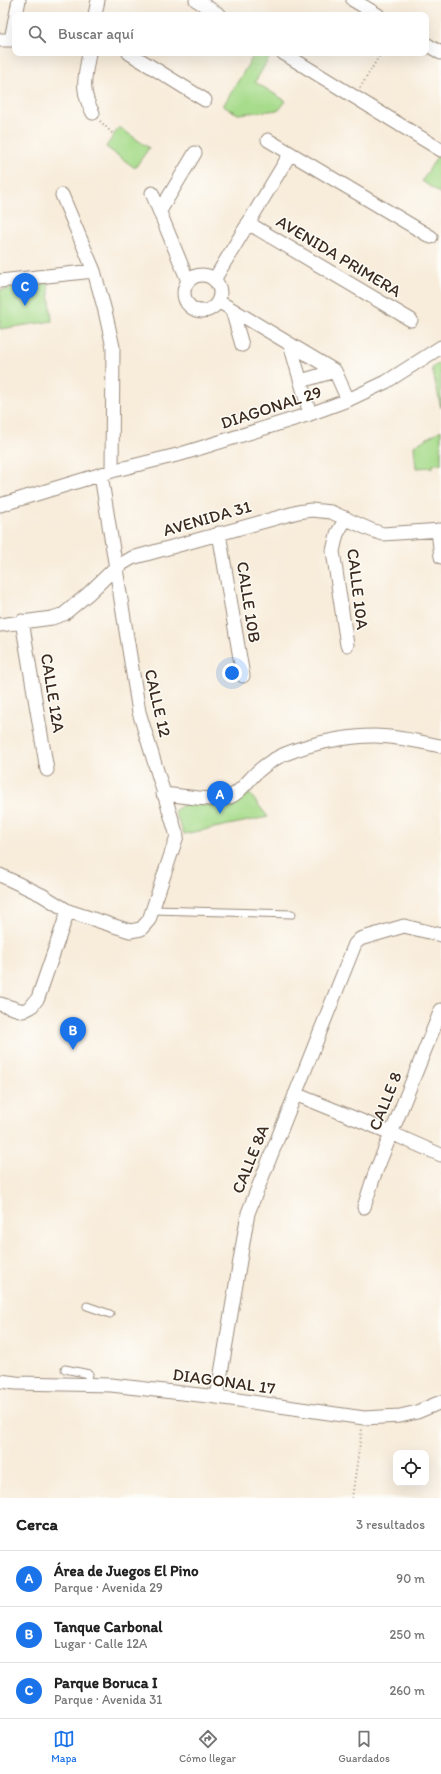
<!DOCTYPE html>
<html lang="es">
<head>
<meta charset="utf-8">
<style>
  :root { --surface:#fff; --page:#f6f6f6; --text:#222; --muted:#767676; --line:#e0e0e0; --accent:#1a73e8 }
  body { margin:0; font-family:Itim,sans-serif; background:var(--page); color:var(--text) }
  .controls { position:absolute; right:12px; bottom:12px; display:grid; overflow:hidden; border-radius:8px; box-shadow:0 4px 16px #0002 }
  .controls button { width:36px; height:36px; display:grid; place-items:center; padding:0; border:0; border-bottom:1px solid var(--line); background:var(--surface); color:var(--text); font:20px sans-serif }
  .you { position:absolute; left:232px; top:673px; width:14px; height:14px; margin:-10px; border:3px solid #fff; border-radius:50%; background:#1a73e8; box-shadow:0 0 0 6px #1a73e833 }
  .badge { display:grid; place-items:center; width:26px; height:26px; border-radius:50%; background:var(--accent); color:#fff; font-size:13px; font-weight:700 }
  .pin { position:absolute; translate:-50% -33px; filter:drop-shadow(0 1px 2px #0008) }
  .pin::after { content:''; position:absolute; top:21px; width:14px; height:12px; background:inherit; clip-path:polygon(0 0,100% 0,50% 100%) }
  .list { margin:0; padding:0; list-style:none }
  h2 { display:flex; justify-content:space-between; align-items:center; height:52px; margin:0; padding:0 16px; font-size:17px }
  h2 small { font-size:13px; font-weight:400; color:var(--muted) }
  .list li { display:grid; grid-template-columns:26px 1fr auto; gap:12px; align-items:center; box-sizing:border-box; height:56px; padding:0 16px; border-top:1px solid var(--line) }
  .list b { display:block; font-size:15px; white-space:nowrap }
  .list p { margin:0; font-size:13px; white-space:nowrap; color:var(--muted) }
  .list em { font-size:13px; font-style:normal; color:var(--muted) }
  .icon { flex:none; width:22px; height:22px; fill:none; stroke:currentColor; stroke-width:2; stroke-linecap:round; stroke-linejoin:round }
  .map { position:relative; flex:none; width:441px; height:1498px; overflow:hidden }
  .search { position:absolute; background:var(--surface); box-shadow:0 4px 16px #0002; left:12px; right:12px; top:12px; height:44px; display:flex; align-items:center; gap:10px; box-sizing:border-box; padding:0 14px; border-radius:8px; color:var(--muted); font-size:15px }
  .sheet { height:220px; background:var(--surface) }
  nav { display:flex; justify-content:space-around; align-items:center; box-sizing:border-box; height:56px; border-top:1px solid var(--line); background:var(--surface); font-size:11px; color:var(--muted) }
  nav a { display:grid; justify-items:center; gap:2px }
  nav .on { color:var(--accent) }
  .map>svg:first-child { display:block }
</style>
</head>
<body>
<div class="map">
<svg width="441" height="1498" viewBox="0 0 441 1498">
  <rect width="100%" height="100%" fill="#fdfcf7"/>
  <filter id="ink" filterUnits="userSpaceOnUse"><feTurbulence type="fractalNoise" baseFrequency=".025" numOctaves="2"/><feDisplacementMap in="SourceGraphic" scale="8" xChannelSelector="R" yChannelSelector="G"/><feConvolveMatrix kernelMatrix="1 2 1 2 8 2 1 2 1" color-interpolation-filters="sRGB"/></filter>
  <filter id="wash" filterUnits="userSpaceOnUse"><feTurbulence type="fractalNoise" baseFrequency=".012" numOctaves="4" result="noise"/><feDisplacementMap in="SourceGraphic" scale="16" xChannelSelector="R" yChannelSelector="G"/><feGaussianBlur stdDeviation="0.9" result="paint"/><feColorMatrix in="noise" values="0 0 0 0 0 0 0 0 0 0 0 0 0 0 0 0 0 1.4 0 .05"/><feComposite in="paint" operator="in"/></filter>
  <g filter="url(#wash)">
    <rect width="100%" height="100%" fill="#f8ecda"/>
    <!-- green -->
    <path fill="#a7dc8c" stroke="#718355" d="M255 53H272L255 82 286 101 279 110 238 114 223 106Z
      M119 127 149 148 135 168 106 147Z
      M438 155H441V194L422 181Z
      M48 283 52 321 0 329V290Z
      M441 362V408L432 368Z
      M441 430V464H433V467L416 468 414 446Z
      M249 793 268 817 184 834 174 811 183 805H226Z"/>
  </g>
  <g filter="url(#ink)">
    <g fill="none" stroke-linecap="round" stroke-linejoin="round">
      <defs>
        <path id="service" d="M153 910 292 914
          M87 1306 110 1314
          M65 1369 89 1374 87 1384"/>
        <path id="minor" d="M196 0 220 15
          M353 0 378 15
          M16 15 19 0
          M95 15 98 0
          M0 40H11L15 19
          M426 44 441 53
          M89 53C85 78 80 90 93 113
          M129 53 205 100
          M283 53 441 150
          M268 140 431 237
          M152 193 188 281
          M62 195 94 271 105 311 113 347 112 471
          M160 211 195 153
          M248 223 411 320
          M184 293a18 18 0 1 1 36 0a18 18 0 1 1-36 0Z
          M214 280 290 154
          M0 281 94 271
          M218 301 335 371 348 400
          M232 310 242 345
          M290 344 310 414
          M301 381 335 371
          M0 505 112 471 181 454 310 414 348 400 386 382 441 347
          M346 518 337 534 333 551 347 645
          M438 530 441 557
          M219 533 243 676
          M22 621 47 770
          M0 625 52 618 64 614 88 594 115 568 132 558 298 512 311 510 331 512 371 530 383 534 441 530
          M163 794C178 795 215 802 227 798 240 794 248 780 257 772 265 765 275 758 285 754 312 743 346 736 375 736 397 736 419 742 441 746
          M0 875 42 895 68 911 130 931 141 929 149 920 177 836 139 712 101 475
          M0 1004 23 1011 31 1007 38 998 68 911
          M295 1094 391 1133 441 1155
          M364 1207 374 1176 441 1010
          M0 1381 16 1383 111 1385 217 1397 364 1418 400 1416 417 1412 441 1402
          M217 1397 248 1213 355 944 360 939 404 926 441 935"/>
      </defs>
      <!-- service casing -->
      <use href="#service" stroke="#9a8b7c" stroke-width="9"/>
      <!-- minor casing -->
      <use href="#minor" stroke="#9a8b7c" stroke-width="15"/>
      <!-- path -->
      <path stroke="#9a8b7c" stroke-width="2" stroke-dasharray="1 3" stroke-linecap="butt" d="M360 88 381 53
        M100 121 114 135
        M352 1498 362 1429"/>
      <!-- service -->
      <use href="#service" stroke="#fff" stroke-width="7"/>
      <!-- minor -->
      <use href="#minor" stroke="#fff" stroke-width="13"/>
    </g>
  </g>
  <g text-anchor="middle" stroke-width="3" stroke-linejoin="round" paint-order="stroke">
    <!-- street labels -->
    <g font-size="17" fill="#3b2a1e" stroke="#fdfcf7">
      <text transform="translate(339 256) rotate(31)" y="6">AVENIDA PRIMERA</text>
      <text transform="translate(271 407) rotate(-18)" y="6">DIAGONAL 29</text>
      <text transform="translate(207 518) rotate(-16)" y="6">AVENIDA 31</text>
      <text transform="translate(358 589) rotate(83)" y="6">CALLE 10A</text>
      <text transform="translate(249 602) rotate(81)" y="6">CALLE 10B</text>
      <text transform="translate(53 693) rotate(81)" y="6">CALLE 12A</text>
      <text transform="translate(158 703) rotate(77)" y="6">CALLE 12</text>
      <text transform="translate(385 1101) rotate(-68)" y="6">CALLE 8</text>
      <text transform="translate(250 1159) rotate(-68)" y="6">CALLE 8A</text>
      <text transform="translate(224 1381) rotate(8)" y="6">DIAGONAL 17</text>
    </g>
  </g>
</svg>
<div class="controls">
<button><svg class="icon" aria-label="locate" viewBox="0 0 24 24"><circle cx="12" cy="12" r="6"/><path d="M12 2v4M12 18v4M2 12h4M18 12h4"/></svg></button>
</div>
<div class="you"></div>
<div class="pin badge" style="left:220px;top:814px">A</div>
<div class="pin badge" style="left:73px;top:1050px">B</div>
<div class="pin badge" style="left:25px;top:306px">C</div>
<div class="search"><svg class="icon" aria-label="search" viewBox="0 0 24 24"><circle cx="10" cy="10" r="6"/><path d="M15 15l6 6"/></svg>Buscar aquí</div>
</div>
<section class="sheet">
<h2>Cerca<small>3 resultados</small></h2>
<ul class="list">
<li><span class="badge">A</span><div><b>Área de Juegos El Pino</b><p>Parque · Avenida 29</p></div><em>90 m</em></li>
<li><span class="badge">B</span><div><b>Tanque Carbonal</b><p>Lugar · Calle 12A</p></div><em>250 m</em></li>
<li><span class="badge">C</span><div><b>Parque Boruca I</b><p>Parque · Avenida 31</p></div><em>260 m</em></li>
</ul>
</section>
<nav>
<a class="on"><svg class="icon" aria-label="map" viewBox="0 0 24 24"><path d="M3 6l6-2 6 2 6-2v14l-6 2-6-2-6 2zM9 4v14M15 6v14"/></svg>Mapa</a>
<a><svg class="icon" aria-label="directions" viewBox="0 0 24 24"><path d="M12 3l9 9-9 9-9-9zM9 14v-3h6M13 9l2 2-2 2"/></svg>Cómo llegar</a>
<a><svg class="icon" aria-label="saved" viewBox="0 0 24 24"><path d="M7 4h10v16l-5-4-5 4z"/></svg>Guardados</a>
</nav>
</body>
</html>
